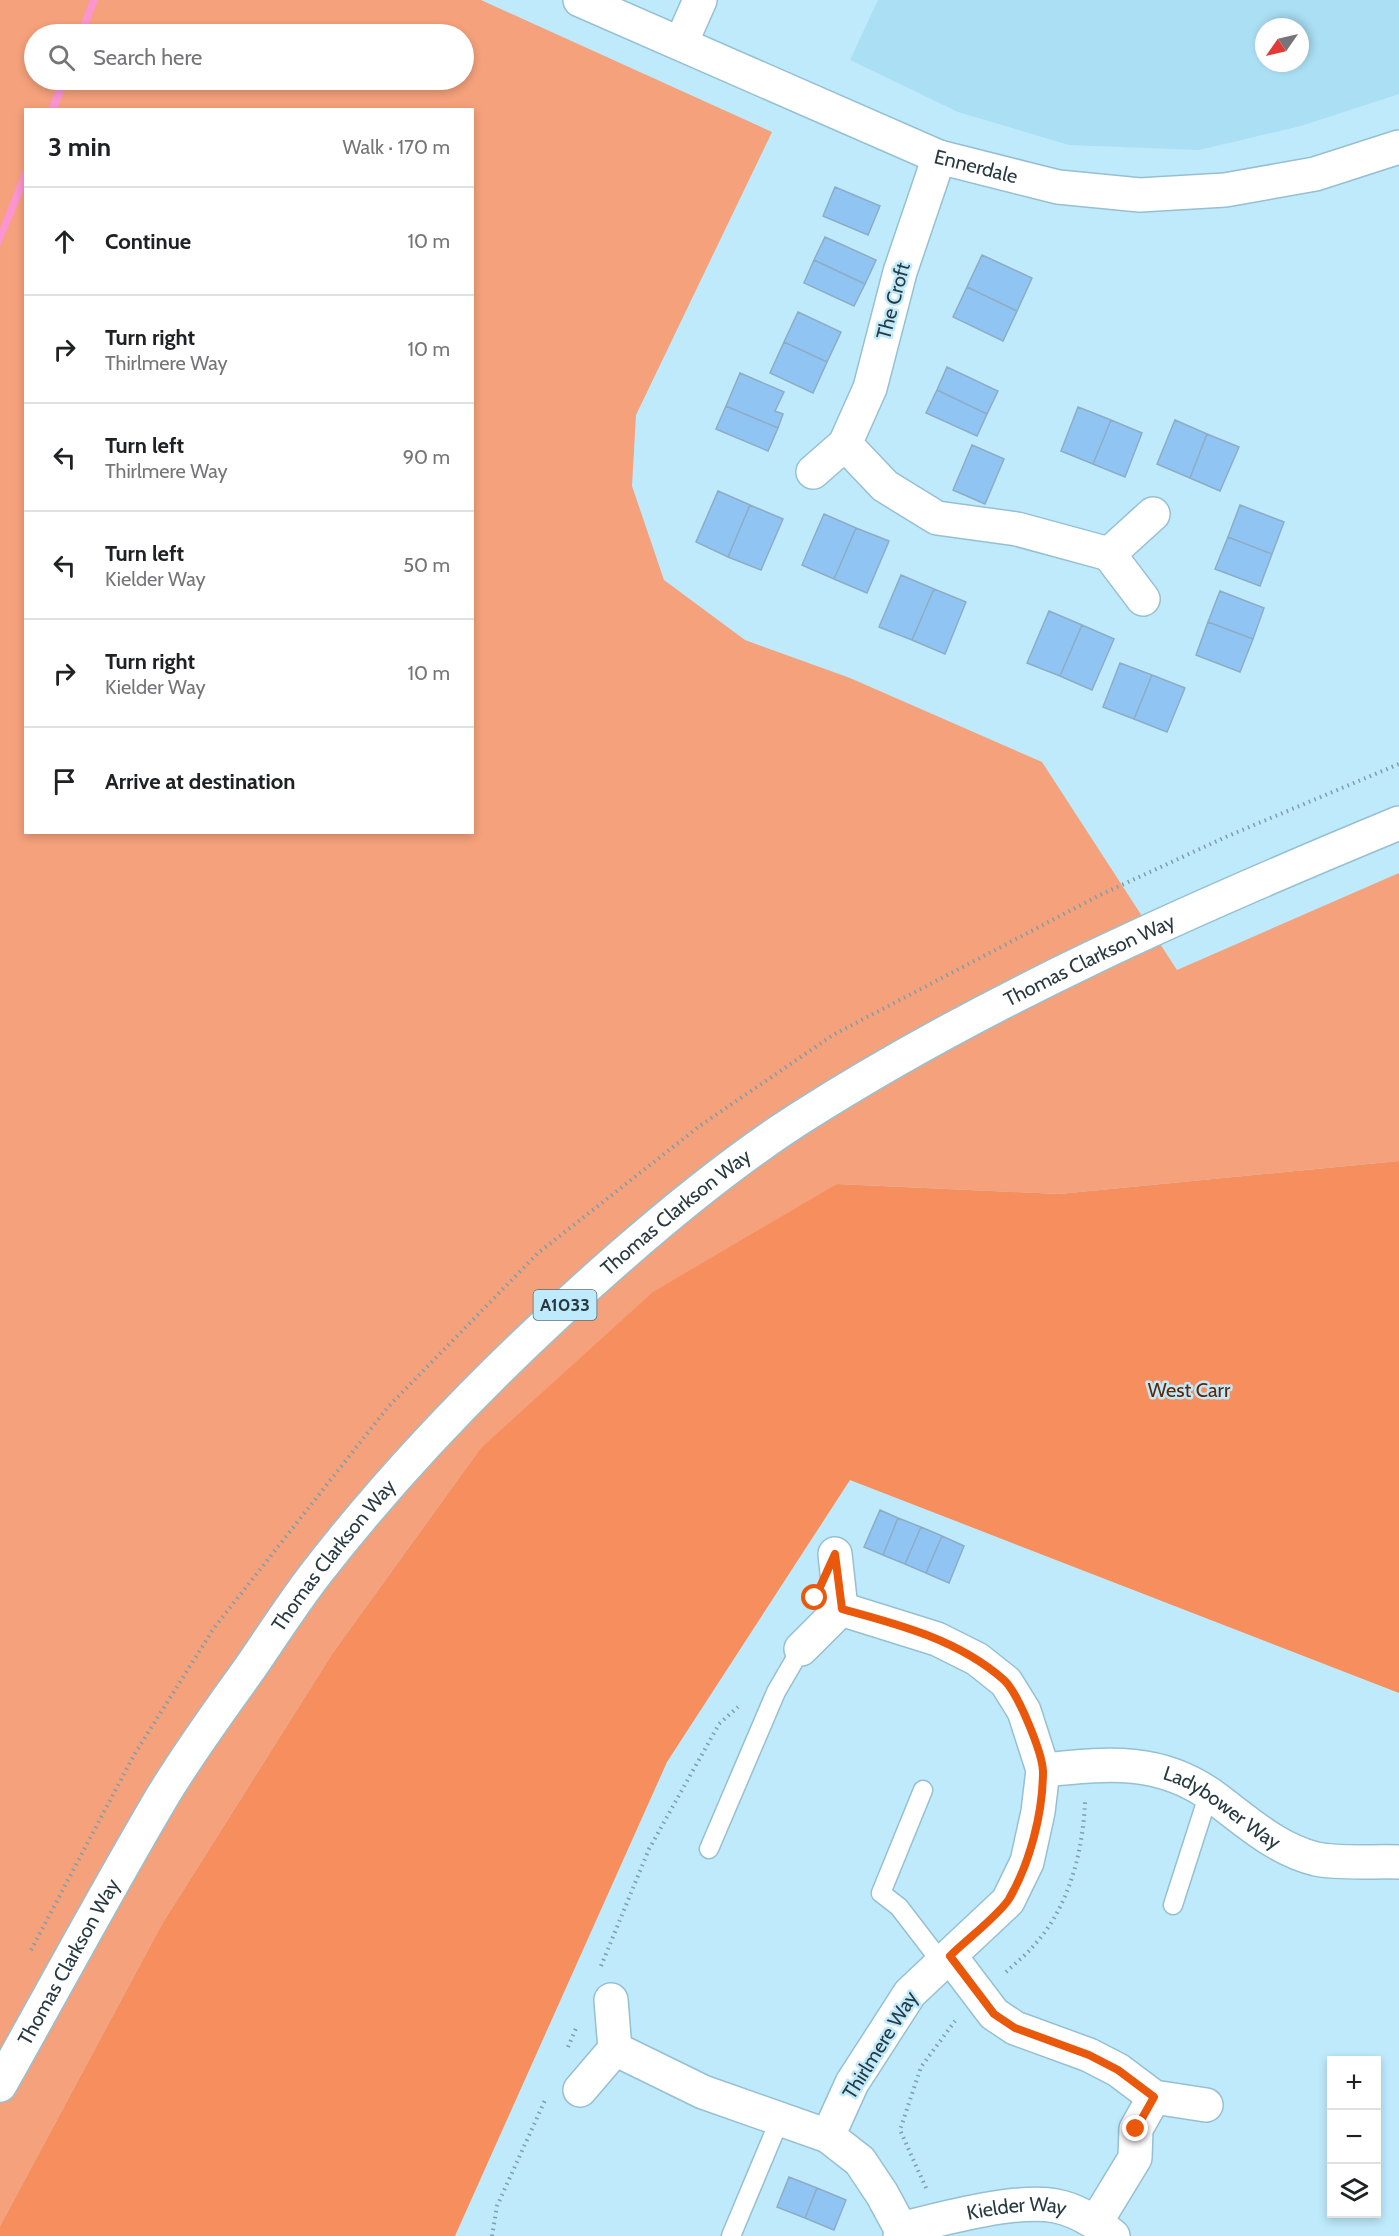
<!DOCTYPE html>
<html lang="en">
<head>
<meta charset="utf-8">
<style>
  :root { --surface:#fff; --page:#f2f2f2; --text:#202124; --muted:#757577; --line:#e0e0e0 }
  body { margin:0; font-family:Cabin,sans-serif; background:var(--page); color:var(--text) }
  .controls { position:absolute; right:18px; bottom:18px; display:grid; overflow:hidden; border-radius:0px; box-shadow:0 3px 9px #0003 }
  .controls button { width:54px; height:54px; display:grid; place-items:center; padding:0; border:0; border-bottom:2px solid var(--line); background:var(--surface); color:var(--text); font:30px sans-serif }
  .compass { position:absolute; left:1255px; top:18px; width:54px; height:54px; border-radius:50%; background:var(--surface); box-shadow:0 3px 9px #0003; rotate:236deg }
  .stop { position:absolute; width:18px; height:18px; margin:-14px; border:4px solid #ea580c; border-radius:50%; background:#fff }
  .stop.end { background:#ea580c; border-color:#fff; box-shadow:0 2px 6px #0008 }
  .list { margin:0; padding:0; list-style:none }
  h2 { display:flex; justify-content:space-between; align-items:center; height:78px; margin:0; padding:0 24px; font-size:26px }
  h2 small { font-size:20px; font-weight:400; color:var(--muted) }
  .list li { display:grid; grid-template-columns:39px 1fr auto; gap:18px; align-items:center; box-sizing:border-box; height:108px; padding:0 24px; border-top:2px solid var(--line) }
  .list b { display:block; font-size:22px; white-space:nowrap }
  .list p { margin:0; font-size:20px; white-space:nowrap; color:var(--muted) }
  .list em { font-size:20px; font-style:normal; color:var(--muted) }
  .icon { flex:none; width:33px; height:33px; fill:none; stroke:currentColor; stroke-width:2; stroke-linecap:round; stroke-linejoin:round }
  .map { position:relative; flex:none; width:1399px; height:2236px; overflow:hidden }
  .search { position:absolute; background:var(--surface); box-shadow:0 3px 9px #0003; left:24px; top:24px; width:450px; height:66px; display:flex; align-items:center; gap:15px; box-sizing:border-box; padding:0 21px; border-radius:33px; color:var(--muted); font-size:22px }
  .panel { position:absolute; background:var(--surface); box-shadow:0 3px 9px #0003; left:24px; top:108px; width:450px; height:726px; border-radius:0px }
  .map>svg:first-child { display:block }
</style>
</head>
<body>
<div class="map">
<svg width="1399" height="2236" viewBox="0 0 1399 2236">
  <rect width="100%" height="100%" fill="#beeafc"/>
  <!-- built -->
  <path fill="#abdff4" fill-rule="evenodd" d="M878 0H1399V94L1301 126 1199 150 1069 145 958 112 850 60ZM1264 27H1300V63H1264Z"/>
  <!-- green -->
  <path fill="#f5a17b" fill-rule="evenodd" d="M0 0H481L772 132 636 415 632 486 664 580 745 640 850 678 1042 762 1177 970 1399 873V1161L1059 1194 837 1184 480 1449 332 1654 162 1924 0 2226ZM34 34H464V80H34ZM26 110H472V832H26Z"/>
  <!-- forest -->
  <path fill="#f78e5d" d="M1399 1161V1693L850 1480 667 1762 455 2236H0V2226L162 1924 332 1654 480 1449 653 1292 837 1184 1059 1194Z"/>
  <!-- water -->
  <path fill="#fb94cf" d="M90 0H98L85 34H77Z
    M59 80H69L57 109H48Z
    M25 165V187L0 247V228Z"/>
  <!-- building -->
  <path fill="#90c5f3" stroke="#8dacc6" stroke-width="1.5" d="M835 187 880 206 868 235 823 216Z
    M825 237 876 260 865 284 814 260Z
    M982 255 1032 278 1017 311 967 287Z
    M814 260 865 284 854 306 804 283Z
    M967 287 1017 311 1003 341 953 317Z
    M798 312 841 332 827 362 784 342Z
    M784 342 827 362 813 393 770 373Z
    M947 367 998 391 987 414 937 390Z
    M740 373 784 392 775 411 783 414 778 428 726 406Z
    M937 390 987 414 977 436 926 413Z
    M726 406 778 428 768 451 716 429Z
    M1078 407 1111 420 1093 464 1061 451Z
    M1111 420 1142 433 1125 477 1093 464Z
    M1175 420 1207 434 1190 478 1157 464Z
    M1207 434 1239 447 1220 491 1190 478Z
    M972 445 1004 459 985 504 953 490Z
    M718 491 750 505 728 557 696 542Z
    M750 505 783 519 761 570 728 557Z
    M1240 505 1284 522 1272 554 1228 537Z
    M824 514 856 528 834 579 802 565Z
    M856 528 889 541 867 593 834 579Z
    M1228 537 1272 554 1260 586 1215 569Z
    M901 575 934 589 912 640 879 627Z
    M934 589 966 602 945 654 912 640Z
    M1220 591 1264 608 1253 639 1208 622Z
    M1049 611 1082 625 1060 676 1027 663Z
    M1208 622 1253 639 1240 672 1196 655Z
    M1082 625 1114 639 1092 690 1060 676Z
    M1120 663 1152 675 1134 719 1103 707Z
    M1152 675 1185 688 1167 732 1134 719Z
    M880 1510 898 1518 883 1555 864 1547Z
    M898 1518 921 1527 905 1564 883 1555Z
    M921 1527 942 1536 926 1573 905 1564Z
    M942 1536 964 1546 949 1583 926 1573Z
    M789 2177 817 2188 805 2218 777 2207Z
    M817 2188 846 2200 834 2230 805 2218Z"/>
  <g fill="none" stroke-linecap="round" stroke-linejoin="round">
    <defs>
      <path id="service" d="M923 1790 881 1893 899 1907 942 1963
        M709 1849 776 1692 801 1649
        M1173 1905 1209 1793
        M731 2236 780 2119"/>
      <g id="minor">
        <path id="s1" d="M580 0 939 157 1058 187 1140 195 1225 190 1315 174 1399 147"/>
        <path d="M681 43 700 0"/>
        <path d="M939 157 900 272 870 388 845 444 885 486 937 518 1017 529 1109 554"/>
        <path d="M813 472 845 444"/>
        <path d="M1143 599 1109 554 1153 514"/>
        <path d="M841 1609 937 1639 977 1659 1006 1682 1024 1711 1043 1770 1038 1812 1027 1862 1008 1901 910 1993 852 2083 828 2136 860 2161 882 2194 901 2229 900 2236"/>
        <path d="M801 1649 841 1609 835 1554"/>
        <path id="s2" d="M1043 1770C1105 1764 1157 1757 1211 1795 1244 1819 1275 1849 1316 1859 1340 1864 1374 1861 1399 1862"/>
        <path d="M950 1956 994 2014 1015 2028 1089 2055 1118 2070 1154 2097 1206 2105"/>
        <path d="M615 2049 703 2092 828 2136"/>
        <path d="M580 2090 615 2049 611 2000"/>
        <path d="M1096 2222 1135 2158 1136 2129 1154 2097"/>
        <path id="s3" d="M901 2229C940 2219 1018 2198 1056 2206 1077 2210 1097 2223 1113 2236"/>
      </g>
      <g id="trunk">
        <path id="s4" d="M0 2085C54 1989 106 1892 162 1797 189 1752 220 1710 250 1668 272 1636 293 1603 317 1572 407 1456 510 1353 620 1257 676 1208 735 1160 797 1120 986 999 1193 908 1399 823"/>
      </g>
    </defs>
    <!-- service casing -->
    <use href="#service" stroke="#96c0d1" stroke-width="21"/>
    <!-- minor casing -->
    <use href="#minor" stroke="#96c0d1" stroke-width="36"/>
    <!-- trunk casing -->
    <use href="#trunk" stroke="#96c0d1" stroke-width="36"/>
    <!-- path -->
    <path stroke="#7d9eab" stroke-width="4" stroke-dasharray="1.5 4.5" stroke-linecap="butt" d="M31 1950 134 1755 214 1628 388 1407 538 1253 701 1125 833 1035 1100 895 1228 836 1399 764
      M601 1966 649 1849 719 1724 738 1707
      M1006 1972C1016 1963 1027 1954 1036 1943 1069 1906 1083 1851 1085 1802
      M568 2047 577 2026
      M926 2188 900 2130 921 2067 955 2021
      M492 2236 497 2206 546 2098"/>
    <!-- service -->
    <use href="#service" stroke="#fff" stroke-width="18"/>
    <!-- minor -->
    <use href="#minor" stroke="#fff" stroke-width="33"/>
    <!-- trunk -->
    <use href="#trunk" stroke="#fff" stroke-width="33"/>
  </g>
  <g fill="none" stroke-linecap="round" stroke-linejoin="round">
    <!-- route -->
    <path stroke="#ea580c" stroke-width="8" d="M815 1598 835 1554 842 1609C898 1624 959 1640 1004 1680 1018 1693 1042 1752 1043 1771 1043 1813 1030 1863 1009 1899 999 1915 965 1941 950 1956L994 2014 1015 2028 1089 2055 1118 2070 1154 2097 1136 2129"/>
  </g>
  <g text-anchor="middle" stroke-width="5" stroke-linejoin="round" paint-order="stroke">
    <!-- shield labels -->
    <rect fill="#beeafc" stroke="#556f79" stroke-width="1.5" x="533.5" y="1290" width="63" height="30" rx="4.5"/>
    <g font-size="18" font-weight="bold" fill="#283a41">
      <text x="565" y="1311">A1033</text>
    </g>
    <!-- street labels -->
    <g font-size="20" fill="#283a41" stroke="#beeafc">
      <text dy="7" stroke="none"><textPath href="#s1" startOffset="430">Ennerdale</textPath></text>
      <text transform="translate(893 301) rotate(-75)" y="7">The Croft</text>
      <text dy="7" stroke="none"><textPath href="#s4" startOffset="1599">Thomas Clarkson Way</textPath></text>
      <text dy="7" stroke="none"><textPath href="#s4" startOffset="1113">Thomas Clarkson Way</textPath></text>
      <text dy="7" stroke="none"><textPath href="#s4" startOffset="627">Thomas Clarkson Way</textPath></text>
      <text dy="7" stroke="none"><textPath href="#s2" startOffset="190">Ladybower Way</textPath></text>
      <text dy="7" stroke="none"><textPath href="#s4" startOffset="141">Thomas Clarkson Way</textPath></text>
      <text transform="translate(880 2045) rotate(-58)" y="7">Thirlmere Way</text>
      <text dy="7" stroke="none"><textPath href="#s3" startOffset="118">Kielder Way</textPath></text>
    </g>
    <!-- park labels -->
    <g font-size="20" fill="#662500" stroke="#beeafc">
      <text x="1189" y="1397">West Carr</text>
    </g>
  </g>
</svg>
<div class="controls">
<button>+</button>
<button>−</button>
<button><svg class="icon" aria-label="layers" viewBox="0 0 24 24"><path d="M12 4l9 5-9 5-9-5zM3 14l9 5 9-5"/></svg></button>
</div>
<svg class="compass" viewBox="-18 -18 36 36"><path d="M0-13l5 13h-10z" fill="#e53935"/><path d="M0 13l5-13h-10z" fill="#757577"/></svg>
<div class="stop" style="left:815px;top:1598px"></div>
<div class="stop end" style="left:1136px;top:2129px"></div>
<div class="search"><svg class="icon" aria-label="search" viewBox="0 0 24 24"><circle cx="10" cy="10" r="6"/><path d="M15 15l6 6"/></svg>Search here</div>
<section class="panel">
<h2>3 min<small>Walk · 170 m</small></h2>
<ul class="list">
<li><svg class="icon" aria-label="ahead" viewBox="0 0 24 24"><path d="M12 20V5M6 11l6-6 6 6"/></svg><div><b>Continue</b></div><em>10 m</em></li>
<li><svg class="icon" aria-label="right" viewBox="0 0 24 24"><path d="M7 20v-9h11M14 6l5 5-5 5"/></svg><div><b>Turn right</b><p>Thirlmere Way</p></div><em>10 m</em></li>
<li><svg class="icon" aria-label="left" viewBox="0 0 24 24"><path d="M17 20v-9H6M10 6l-5 5 5 5"/></svg><div><b>Turn left</b><p>Thirlmere Way</p></div><em>90 m</em></li>
<li><svg class="icon" aria-label="left" viewBox="0 0 24 24"><path d="M17 20v-9H6M10 6l-5 5 5 5"/></svg><div><b>Turn left</b><p>Kielder Way</p></div><em>50 m</em></li>
<li><svg class="icon" aria-label="right" viewBox="0 0 24 24"><path d="M7 20v-9h11M14 6l5 5-5 5"/></svg><div><b>Turn right</b><p>Kielder Way</p></div><em>10 m</em></li>
<li><svg class="icon" aria-label="arrive" viewBox="0 0 24 24"><path d="M6 21V4h12l-3 4 3 4H6"/></svg><div><b>Arrive at destination</b></div></li>
</ul>
</section>
</div>
</body>
</html>
